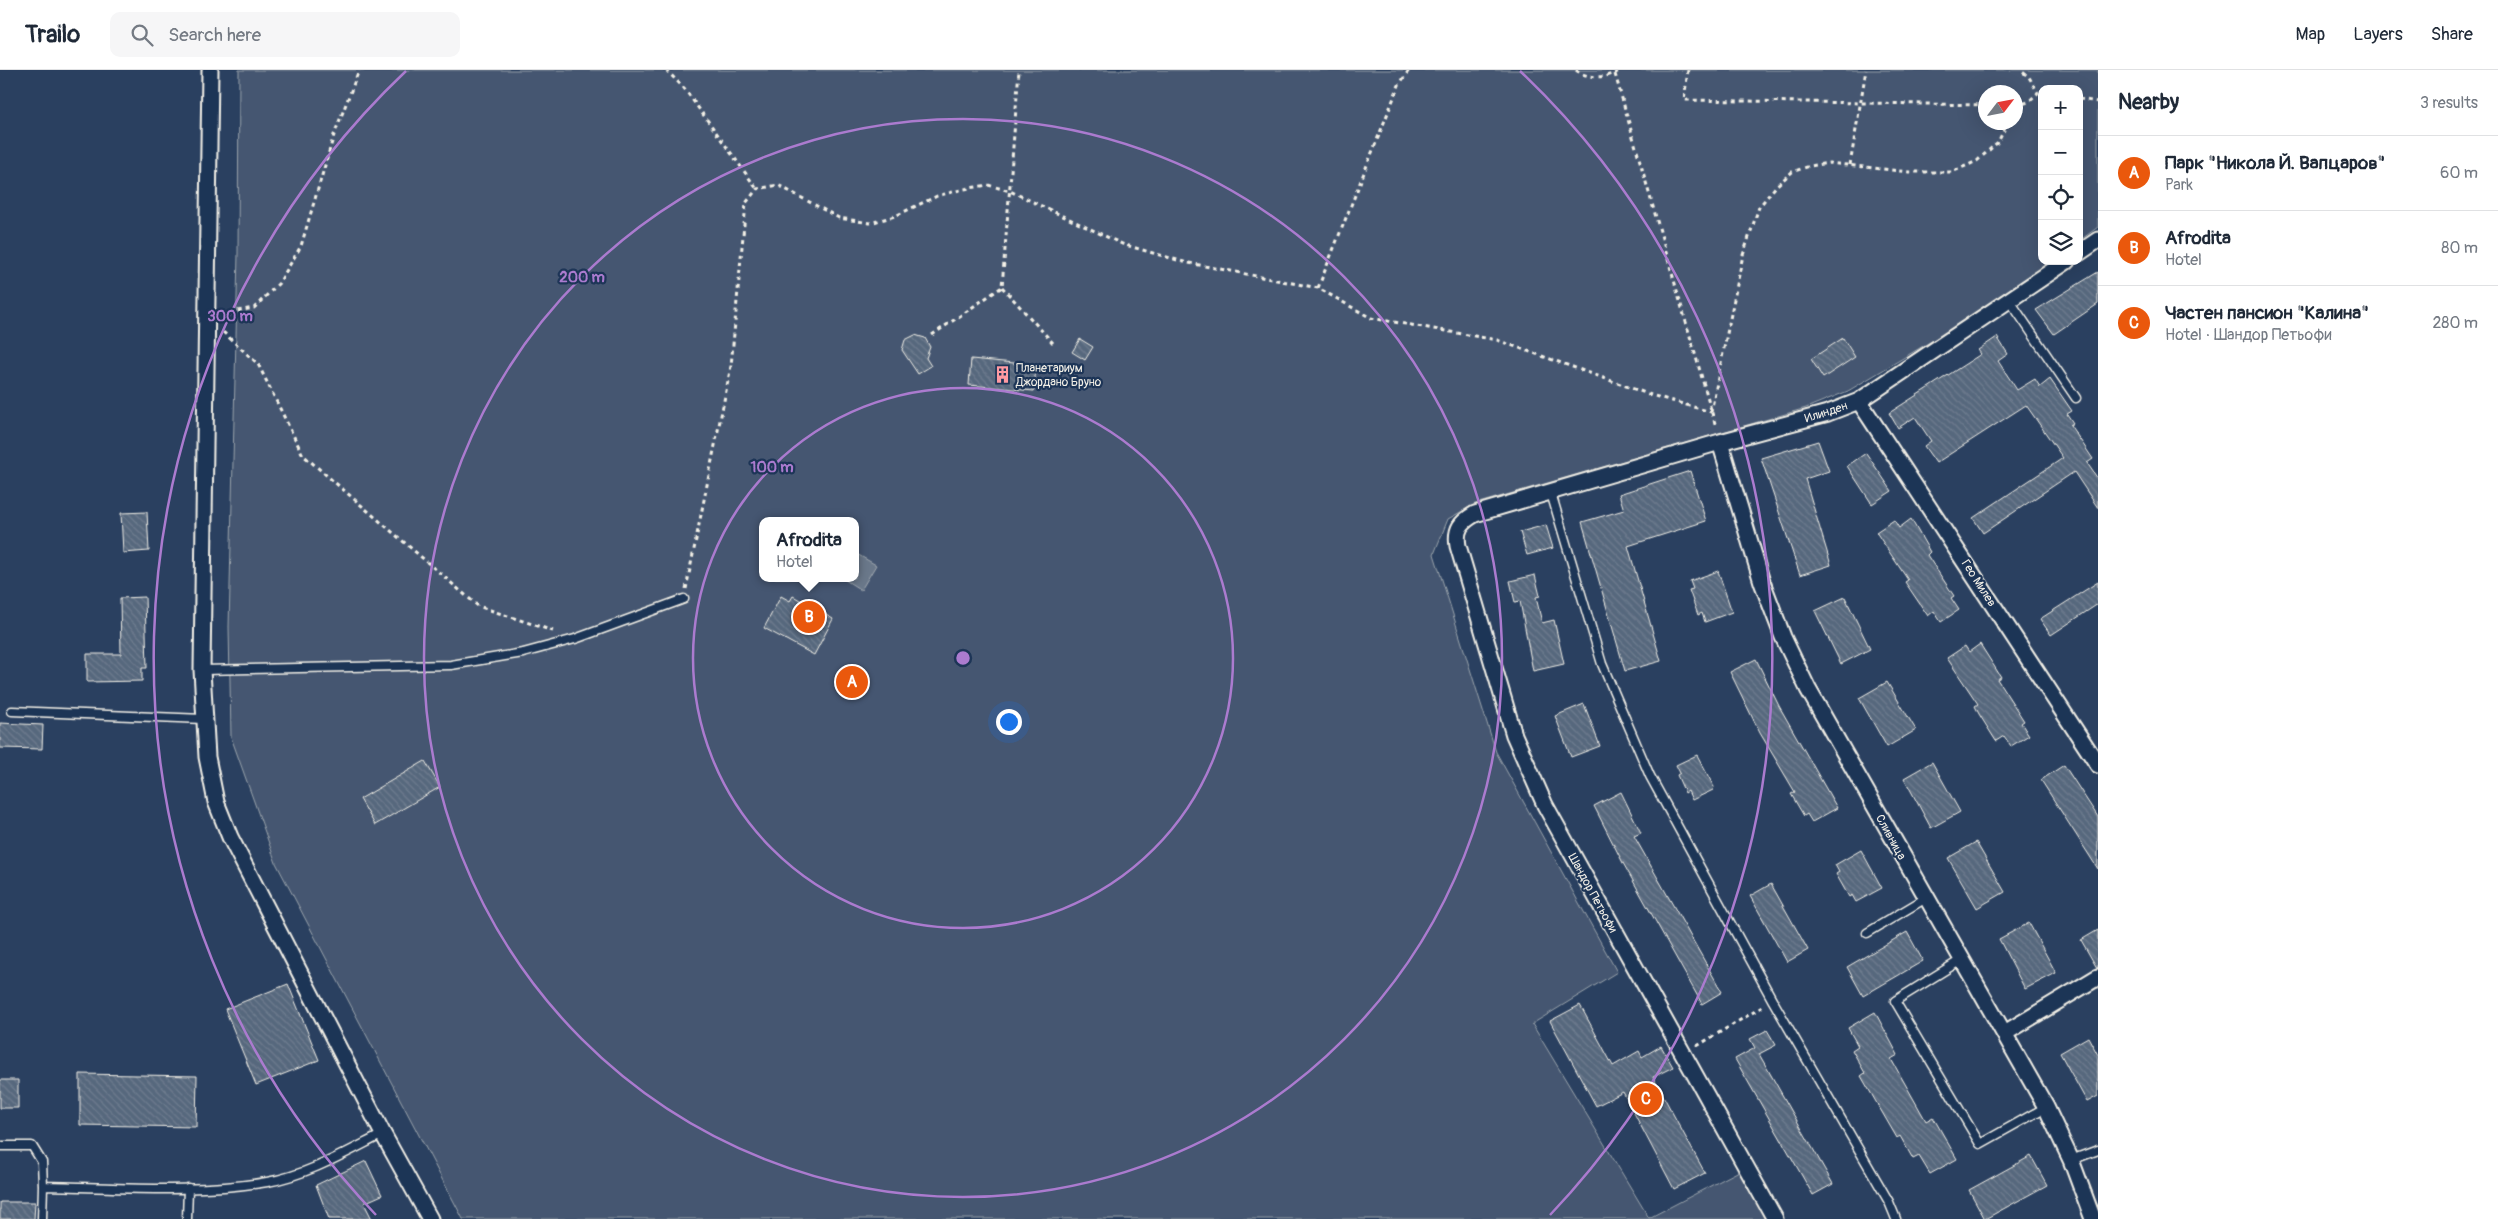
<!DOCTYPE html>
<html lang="en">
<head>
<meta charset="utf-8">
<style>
  :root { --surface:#fff; --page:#f6f6f7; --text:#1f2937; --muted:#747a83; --line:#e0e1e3; --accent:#ea580c }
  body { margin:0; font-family:Pangolin,sans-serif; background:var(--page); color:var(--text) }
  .controls { position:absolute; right:15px; top:15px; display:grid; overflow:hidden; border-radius:10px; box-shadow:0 5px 20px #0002 }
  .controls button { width:45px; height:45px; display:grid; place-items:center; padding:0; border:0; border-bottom:1px solid var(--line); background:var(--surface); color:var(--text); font:25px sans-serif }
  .compass { position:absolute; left:1978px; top:15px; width:45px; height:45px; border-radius:50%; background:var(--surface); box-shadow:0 5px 20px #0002; rotate:58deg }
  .you { position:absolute; left:1008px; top:651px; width:18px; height:18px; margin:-12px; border:4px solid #fff; border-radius:50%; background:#1a73e8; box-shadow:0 0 0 8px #1a73e833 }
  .badge { display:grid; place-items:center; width:32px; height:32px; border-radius:50%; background:var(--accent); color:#fff; font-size:16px; font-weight:700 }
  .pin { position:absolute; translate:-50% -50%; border:2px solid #fff; box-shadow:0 1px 5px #0006 }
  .popup { position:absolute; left:759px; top:447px; width:100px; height:65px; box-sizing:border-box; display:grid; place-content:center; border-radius:10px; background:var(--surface); filter:drop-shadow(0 1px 4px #0005); font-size:16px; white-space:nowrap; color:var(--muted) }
  .popup b { font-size:19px; color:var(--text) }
  .popup::after { content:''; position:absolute; left:50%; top:100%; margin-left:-10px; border:10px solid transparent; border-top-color:var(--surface) }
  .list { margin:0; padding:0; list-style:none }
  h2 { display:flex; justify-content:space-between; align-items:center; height:65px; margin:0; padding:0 20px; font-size:21px }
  h2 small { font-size:16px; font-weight:400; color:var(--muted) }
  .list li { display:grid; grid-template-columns:32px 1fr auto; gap:15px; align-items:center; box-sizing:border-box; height:75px; padding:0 20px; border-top:1px solid var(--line) }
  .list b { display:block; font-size:19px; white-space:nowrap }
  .list p { margin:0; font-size:16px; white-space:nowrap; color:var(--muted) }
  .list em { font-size:16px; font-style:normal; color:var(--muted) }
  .icon { flex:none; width:28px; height:28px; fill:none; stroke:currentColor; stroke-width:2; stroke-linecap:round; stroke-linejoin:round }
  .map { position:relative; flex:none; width:2098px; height:1149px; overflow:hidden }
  header { display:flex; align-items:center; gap:30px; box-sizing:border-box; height:70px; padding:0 25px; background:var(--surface); border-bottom:1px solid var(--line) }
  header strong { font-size:24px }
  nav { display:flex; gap:28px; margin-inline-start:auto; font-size:18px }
  .search { width:350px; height:45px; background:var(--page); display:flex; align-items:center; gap:12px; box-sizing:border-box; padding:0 18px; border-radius:10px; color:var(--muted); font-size:19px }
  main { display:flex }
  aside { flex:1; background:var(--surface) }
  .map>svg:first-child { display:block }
</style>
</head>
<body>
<header>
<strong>Trailo</strong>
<div class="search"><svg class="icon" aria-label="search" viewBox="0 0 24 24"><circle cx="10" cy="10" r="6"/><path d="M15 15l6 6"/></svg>Search here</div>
<nav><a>Map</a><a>Layers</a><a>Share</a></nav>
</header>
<main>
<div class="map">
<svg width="2098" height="1149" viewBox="0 0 2098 1149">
  <defs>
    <pattern id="building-back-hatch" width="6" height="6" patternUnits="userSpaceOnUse" patternTransform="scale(1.25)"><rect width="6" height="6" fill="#56677d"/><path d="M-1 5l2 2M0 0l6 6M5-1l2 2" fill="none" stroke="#6f7d8f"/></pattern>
  </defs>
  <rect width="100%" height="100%" fill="#2a4060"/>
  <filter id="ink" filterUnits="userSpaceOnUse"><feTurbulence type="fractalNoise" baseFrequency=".02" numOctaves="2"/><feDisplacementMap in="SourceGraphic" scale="10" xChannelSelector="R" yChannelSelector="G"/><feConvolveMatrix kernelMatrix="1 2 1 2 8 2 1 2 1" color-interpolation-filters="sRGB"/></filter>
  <g filter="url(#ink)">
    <!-- park -->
    <path fill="#445771" stroke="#9ca4ac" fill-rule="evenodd" d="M239 0H2098V157L2079 171V19H2042V191H2052L2005 227 1848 321 1806 338 1475 434 1448 449 1434 484 1496 682 1617 902 1532 954 1649 1148 1743 1099 1769 1149H463L276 793 231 667 229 557 238 184ZM1986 22H2016V52H1986ZM763 451H855V508H763Z"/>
    <!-- water -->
    <path fill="#6a788a" stroke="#a1a8b0" d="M855 483 876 495 861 520 842 508H855Z"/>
    <!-- building -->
    <path fill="url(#building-back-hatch)" stroke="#f4f1e8" d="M2098 202V234L2054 264 2036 240Z
      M915 265 925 268 930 277 926 288 931 296 918 304 902 280 905 270Z
      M1997 267 2008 284 1998 291 2017 320 2035 309 2040 317 2050 309 2072 341 2067 344 2073 353 2070 355 2093 389 2087 393 2098 409V438L2074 402 1983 463 1973 448 2063 388 2026 335 1936 393 1924 376 1931 371 1915 347 1898 358 1889 343 1981 284 1978 280Z
      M1843 268 1855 287 1823 308 1811 289Z
      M1080 269 1093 277 1085 290 1072 282Z
      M971 289 1036 295 1034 321 969 315Z
      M1818 371 1829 401 1805 409 1831 495 1800 505 1761 388Z
      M1866 383 1892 421 1872 434 1847 396Z
      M1690 401 1706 451 1628 476 1661 591 1625 601 1582 452 1624 440 1619 424Z
      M147 442 149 481 123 483 121 443Z
      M1911 449 1930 482 1927 485 1954 526 1951 528 1959 540 1941 552 1934 541 1928 546 1905 512 1908 510 1876 462 1894 450 1899 458Z
      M1546 455 1553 478 1527 485 1520 462Z
      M1718 501 1732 542 1705 552 1702 543 1698 545 1689 520 1693 519 1690 511Z
      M1535 505 1540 526 1536 527 1542 553 1554 550 1564 594 1533 601 1520 531 1515 532 1510 511Z
      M2098 512V534L2051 565 2040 549Z
      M781 526 790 531 793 526 833 549 814 585 764 558Z
      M145 527 147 598H142V611L87 612V584H121L120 528Z
      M1845 527 1870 579 1841 594 1815 541Z
      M1980 574 2001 607 1997 609 2024 651 2021 653 2029 665 2011 676 2004 666 1996 671 1979 644 1975 636 1978 634 1947 588 1965 576 1969 582Z
      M1756 589 1779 636 1837 738 1812 752 1807 744 1804 746 1791 724 1795 722 1760 663 1730 602Z
      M1887 612 1916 660 1887 677 1859 628Z
      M1584 634 1600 676 1571 687 1555 646Z
      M0 653 43 655 42 679 0 678Z
      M1697 685 1714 717 1713 720 1692 730 1688 721 1685 723 1677 705 1680 703 1676 695Z
      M425 691 440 717 375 755 360 729Z
      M1932 692 1960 742 1931 758 1904 708Z
      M2064 695 2098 747V799L2041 710Z
      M1621 722 1641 763 1634 766 1722 922 1702 934 1623 793 1594 736Z
      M1976 772 2005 822 1977 838 1948 788Z
      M1861 780 1882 818 1856 832 1852 825 1849 827 1836 804 1839 802 1835 795Z
      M1771 814 1808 880 1787 892 1750 826Z
      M2029 853 2056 903 2025 919 1999 869Z
      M2098 860V898H2097L2081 870Z
      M1907 862 1923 891 1863 926 1847 897Z
      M288 914 319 990 256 1015 225 939Z
      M1580 935 1613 996 1639 981 1642 987 1661 976 1673 997 1653 1007 1705 1103 1674 1119 1623 1022 1596 1036 1550 951Z
      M1875 942 1898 985 1891 989 1926 1051 1933 1047 1957 1089 1930 1104 1919 1086 1913 1089 1900 1066 1897 1068 1861 1006 1865 1003 1852 980 1858 976 1848 958Z
      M1767 960 1776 975 1759 984 1833 1114 1813 1125 1735 989 1755 978 1750 969Z
      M2088 967 2098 985V1026L2087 1032 2060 983Z
      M80 1004 197 1006 196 1057 80 1055Z
      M0 1010H18V1038H0Z
      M2031 1086 2047 1115 1985 1149 1969 1120Z
      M366 1091 382 1125 364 1133 372 1149H329L316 1115Z
      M0 1132H35L34 1149H0Z"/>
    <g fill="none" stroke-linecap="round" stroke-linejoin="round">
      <defs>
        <path id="service" d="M2010 231 2076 328
          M1551 423 1602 594 1650 706 1773 931 1889 1132 1896 1149
          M202 600 451 595 523 583 575 569 684 529
          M12 641 203 649
          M1867 863 1926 828
          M1961 890 1895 931 1980 1074 2046 1037
          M0 1076H32L42 1092 43 1116C117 1117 194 1124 267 1112 308 1105 347 1082 383 1064
          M2071 1090 2098 1080
          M42 1149 43 1116
          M187 1149 188 1118"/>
        <path id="minor" d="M210 0 202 600 207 687 216 732 230 767 383 1064 430 1149
          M2079 183 2098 170
          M1859 331 2098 695
          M1720 372 1762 512 1783 567 1808 619 2046 1037 2071 1090 2093 1149
          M2005 963 2098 907
          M1775 1149 1545 735 1514 665 1458 476C1455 459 1461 452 1475 444L1720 372 1828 343 1859 331 2067 191"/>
      </defs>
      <!-- service casing -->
      <use href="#service" stroke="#f4f1e8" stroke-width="11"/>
      <!-- minor casing -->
      <use href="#minor" stroke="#f4f1e8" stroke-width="19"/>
      <!-- path -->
      <path stroke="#f4f1e8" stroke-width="3" stroke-dasharray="4 4" stroke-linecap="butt" d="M666 0 684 18 757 119
        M1576 0C1589 10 1608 8 1621 0
        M1688 0 1684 30 1986 35
        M1615 4 1716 357
        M2079 29 2098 32
        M2016 36 2028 32 2038 23 2029 7 2020 0
        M1850 95 1866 0
        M1002 217 1053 273
        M1318 218 1399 15 1409 0
        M222 244 254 238 279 213 301 176 334 65 359 0
        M223 262 258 294 303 385 478 536 553 561
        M932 265 1002 217 1019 0
        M1711 342 1743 185 1759 137 1777 115 1792 102 1810 96 1829 93 1909 102H1952L1977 91 1998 72 2008 52
        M686 519 731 296 746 133 757 119 778 115 839 148 870 153 895 146 937 126 964 119 988 115 1010 121 1122 174 1184 192 1318 218 1371 248 1497 270 1651 325 1711 342
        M1697 976 1762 937"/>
      <!-- service -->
      <use href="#service" stroke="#1d3557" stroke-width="8"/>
      <!-- minor -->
      <use href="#minor" stroke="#1d3557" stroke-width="15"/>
    </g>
  </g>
  <!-- distance rings -->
  <g fill="none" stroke="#ab7bcf" stroke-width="2.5">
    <circle cx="963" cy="588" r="270"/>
    <circle cx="963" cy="588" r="539"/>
    <path d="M376 1145A809 809 0 0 1 406 1M1520 1A809 809 0 0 1 1550 1145"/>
  </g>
  <!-- icons -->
  <defs>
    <symbol id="building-bare" viewBox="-9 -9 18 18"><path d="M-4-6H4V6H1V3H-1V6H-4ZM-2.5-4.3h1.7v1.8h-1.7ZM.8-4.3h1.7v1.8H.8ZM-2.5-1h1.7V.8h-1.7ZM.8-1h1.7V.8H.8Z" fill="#ff9aa2" stroke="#1d3557" stroke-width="2.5" paint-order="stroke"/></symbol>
  </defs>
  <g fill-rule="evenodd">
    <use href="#building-bare" x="990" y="292" width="25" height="25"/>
  </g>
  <g text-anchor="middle" stroke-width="4.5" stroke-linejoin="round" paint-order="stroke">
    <!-- poi labels -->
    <g font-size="12" fill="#f4f1e8" stroke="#1d3557" text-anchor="start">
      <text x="1016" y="302">Планетариум<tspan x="1016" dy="14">Джордано Бруно</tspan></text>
    </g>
    <!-- street labels -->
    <g font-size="12" fill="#f4f1e8" stroke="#1d3557">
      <text transform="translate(1826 342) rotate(-18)" y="4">Илинден</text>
      <text transform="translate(1979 513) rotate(57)" y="4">Гео Милев</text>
      <text transform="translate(1891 767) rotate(61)" y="4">Сливница</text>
      <text transform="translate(1593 823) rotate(61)" y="4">Шандор Петьофи</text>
    </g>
  </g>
  <circle cx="963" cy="588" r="8" fill="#ab7bcf" stroke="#1d3557" stroke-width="2.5"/>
  <g font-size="15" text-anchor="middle" font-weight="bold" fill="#ab7bcf" stroke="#1d3557" stroke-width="4.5" stroke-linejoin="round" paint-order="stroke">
    <text x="582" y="212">200 m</text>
    <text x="230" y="251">300 m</text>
    <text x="772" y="402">100 m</text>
  </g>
</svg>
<div class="controls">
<button>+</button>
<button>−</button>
<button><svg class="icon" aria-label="locate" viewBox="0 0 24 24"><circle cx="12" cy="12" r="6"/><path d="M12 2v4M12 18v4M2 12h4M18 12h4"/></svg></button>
<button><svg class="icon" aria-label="layers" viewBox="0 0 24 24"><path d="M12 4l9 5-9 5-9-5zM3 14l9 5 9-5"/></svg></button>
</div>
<svg class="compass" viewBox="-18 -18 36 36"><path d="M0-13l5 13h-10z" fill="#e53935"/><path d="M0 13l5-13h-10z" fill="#747a83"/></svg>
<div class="you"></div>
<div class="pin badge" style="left:852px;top:612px">A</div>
<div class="pin badge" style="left:809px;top:547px">B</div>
<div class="popup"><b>Afrodita</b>Hotel</div>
<div class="pin badge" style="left:1646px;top:1029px">C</div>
</div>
<aside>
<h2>Nearby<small>3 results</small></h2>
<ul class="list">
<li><span class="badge">A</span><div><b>Парк &quot;Никола Й. Вапцаров&quot;</b><p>Park</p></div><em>60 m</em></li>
<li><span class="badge">B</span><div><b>Afrodita</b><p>Hotel</p></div><em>80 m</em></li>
<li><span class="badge">C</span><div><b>Частен пансион &quot;Калина&quot;</b><p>Hotel · Шандор Петьофи</p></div><em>280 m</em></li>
</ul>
</aside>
</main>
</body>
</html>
